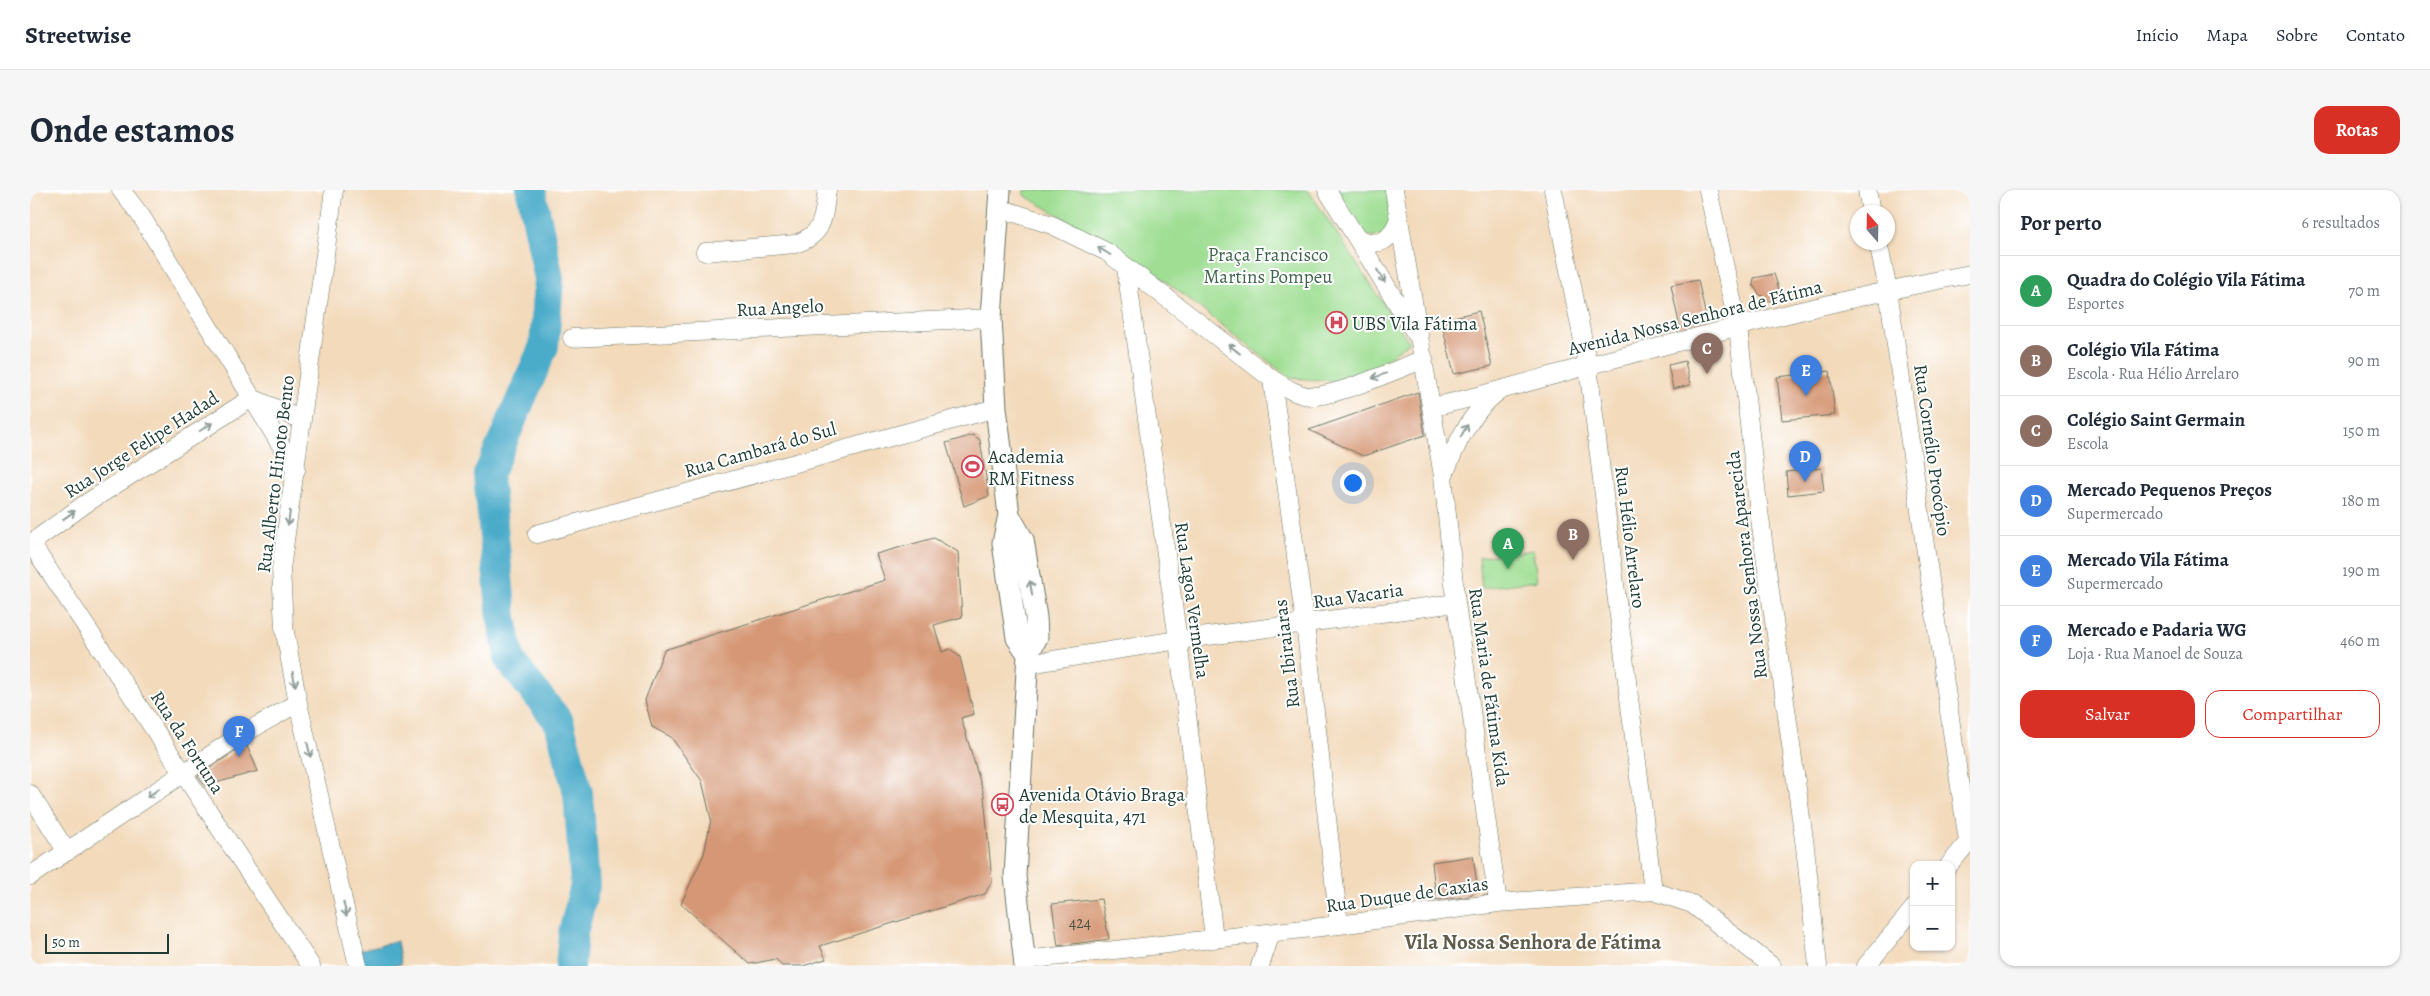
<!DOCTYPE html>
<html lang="pt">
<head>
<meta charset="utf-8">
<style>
  :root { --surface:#fff; --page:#f6f6f7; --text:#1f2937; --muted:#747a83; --line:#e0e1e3; --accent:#d93025 }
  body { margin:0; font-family:Alegreya,serif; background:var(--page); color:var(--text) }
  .controls { position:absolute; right:15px; bottom:15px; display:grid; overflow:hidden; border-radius:10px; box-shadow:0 1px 4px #0004 }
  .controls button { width:45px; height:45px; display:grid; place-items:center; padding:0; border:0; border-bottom:1px solid var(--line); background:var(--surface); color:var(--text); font:25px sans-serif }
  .compass { position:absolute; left:1820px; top:15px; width:45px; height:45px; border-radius:50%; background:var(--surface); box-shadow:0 1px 4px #0004; rotate:340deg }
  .scale { position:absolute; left:15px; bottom:12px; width:124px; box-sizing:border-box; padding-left:5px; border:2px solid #1f3d34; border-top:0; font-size:14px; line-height:18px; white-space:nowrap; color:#1f3d34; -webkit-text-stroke:4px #fff; paint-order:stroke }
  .you { position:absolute; left:1322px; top:292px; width:18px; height:18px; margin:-12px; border:4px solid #fff; border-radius:50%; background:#1a73e8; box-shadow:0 0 0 8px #1a73e833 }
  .badge { display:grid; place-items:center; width:32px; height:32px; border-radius:50%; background:var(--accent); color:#fff; font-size:16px; font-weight:700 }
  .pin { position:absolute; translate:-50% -41px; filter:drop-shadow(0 1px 2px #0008) }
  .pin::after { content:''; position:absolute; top:26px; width:18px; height:15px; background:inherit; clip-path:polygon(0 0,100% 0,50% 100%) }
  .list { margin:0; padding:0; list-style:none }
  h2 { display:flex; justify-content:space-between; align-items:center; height:65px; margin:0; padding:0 20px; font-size:21px }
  h2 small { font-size:16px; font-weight:400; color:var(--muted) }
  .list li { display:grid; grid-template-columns:32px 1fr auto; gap:15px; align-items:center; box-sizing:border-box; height:70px; padding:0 20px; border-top:1px solid var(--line) }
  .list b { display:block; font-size:19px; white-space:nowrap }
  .list p { margin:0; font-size:16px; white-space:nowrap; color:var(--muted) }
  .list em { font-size:16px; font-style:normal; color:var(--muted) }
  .actions { display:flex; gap:10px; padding:15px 20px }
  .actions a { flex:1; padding:11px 0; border:1px solid var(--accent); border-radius:15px; text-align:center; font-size:18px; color:var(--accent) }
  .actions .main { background:var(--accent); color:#fff }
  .map { position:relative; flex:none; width:1940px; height:776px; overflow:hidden; border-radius:15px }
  header { display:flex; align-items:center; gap:30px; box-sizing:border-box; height:70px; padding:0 25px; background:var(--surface); border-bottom:1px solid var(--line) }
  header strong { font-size:24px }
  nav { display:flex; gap:28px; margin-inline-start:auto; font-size:18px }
  .intro { display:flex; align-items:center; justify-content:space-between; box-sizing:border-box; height:120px; padding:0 30px }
  h1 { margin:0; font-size:35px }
  .button { padding:12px 22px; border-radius:15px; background:var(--accent); color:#fff; font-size:18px; font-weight:700 }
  main { display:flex; gap:30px; padding:0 30px }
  aside { flex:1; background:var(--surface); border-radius:15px; box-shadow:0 1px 4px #0004 }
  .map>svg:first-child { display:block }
</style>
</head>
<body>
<header>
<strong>Streetwise</strong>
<nav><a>Início</a><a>Mapa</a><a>Sobre</a><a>Contato</a></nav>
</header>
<div class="intro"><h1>Onde estamos</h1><a class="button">Rotas</a></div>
<main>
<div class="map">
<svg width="1940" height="776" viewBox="0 0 1940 776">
  <rect width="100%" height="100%" fill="#fff"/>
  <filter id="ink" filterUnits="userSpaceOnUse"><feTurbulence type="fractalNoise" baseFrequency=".02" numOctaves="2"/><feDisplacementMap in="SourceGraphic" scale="10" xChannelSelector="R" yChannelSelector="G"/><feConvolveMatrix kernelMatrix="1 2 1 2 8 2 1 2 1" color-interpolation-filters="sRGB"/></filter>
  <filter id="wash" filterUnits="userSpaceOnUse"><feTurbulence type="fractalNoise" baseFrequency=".0096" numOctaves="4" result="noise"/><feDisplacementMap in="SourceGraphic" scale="20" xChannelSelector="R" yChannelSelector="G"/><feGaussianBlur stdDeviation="1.12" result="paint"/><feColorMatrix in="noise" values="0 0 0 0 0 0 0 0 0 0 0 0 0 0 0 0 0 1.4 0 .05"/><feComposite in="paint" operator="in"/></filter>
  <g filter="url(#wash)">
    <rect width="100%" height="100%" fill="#f3dabb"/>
    <!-- green -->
    <path fill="#9fde93" stroke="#5f8e64" d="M994 0H1278L1379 152 1347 176 1305 191 1260 188 1116 76 994 5Z
      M1300 0H1358L1362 40 1357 47 1330 45Z
      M1503 360 1507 391 1452 398 1449 367Z"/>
    <!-- water -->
    <path fill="#4bacca" stroke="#35747f" d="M367 751 371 774 361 776H328L325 761Z"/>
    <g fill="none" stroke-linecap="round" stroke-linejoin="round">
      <!-- river -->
      <path stroke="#4bacca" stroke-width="30" d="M501 0 519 89 514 156 458 285 472 428 480 471 529 532 548 603 555 696 543 743 540 776"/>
    </g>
    <g id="blocks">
      <!-- building -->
      <path fill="#d59774" d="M1744 84 1752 108 1740 111 1729 104 1723 95 1724 88Z
        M1668 90 1677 132 1650 138 1641 95Z
        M1449 121 1462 176 1424 184 1411 130Z
        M1655 171 1660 195 1643 199 1638 175Z
        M1800 181 1805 225 1752 230 1747 187Z
        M1388 202 1395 245 1333 266 1279 240Z
        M943 245 950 250 959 306 934 316 916 253Z
        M1791 278 1794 301 1758 305 1756 282Z
        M904 348 928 362 932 427 904 435 912 462 920 459 930 467 944 524 931 528 954 605 962 691 955 704 790 756 796 769 773 776H752L746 769 720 774 651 714 674 664 681 629 672 591 641 547 622 537 615 510 634 460 855 390 846 364Z
        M216 554 228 581 175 596 168 586Z
        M1443 666 1447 695 1442 704 1436 707 1406 710 1402 672Z
        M1071 709 1079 749 1028 756 1022 714Z"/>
    </g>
  </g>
  <g filter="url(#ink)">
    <use href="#blocks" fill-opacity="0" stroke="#697463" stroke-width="1"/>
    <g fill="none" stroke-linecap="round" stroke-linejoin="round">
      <defs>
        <path id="minor" d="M91 0 111 26 266 280
          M304 0 251 379 254 437 268 513 328 776
          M1297 0 1386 144
          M1364 0 1413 286 1426 413 1468 713
          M1523 0 1558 176 1623 701
          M1678 0 1708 137 1728 314 1775 657 1788 776
          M1837 0 1841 22
          M969 18 1022 35 1077 62 1242 189C1253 196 1266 205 1280 206 1303 208 1370 178 1394 169
          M1327 48C1351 58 1359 52 1369 29
          M1848 52 1858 100 1938 652
          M675 62 765 54C795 44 793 27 797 0
          M1096 78 1148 450 1184 748
          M542 148 961 128
          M1242 189 1275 433 1309 735
          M222 208 272 230
          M1403 217C1456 205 1508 189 1560 175 1686 142 1812 108 1940 84
          M1414 285C1426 254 1440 224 1466 203
          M507 344 966 218
          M0 352 281 776
          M0 354 55 314 222 208
          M998 474 1148 450 1426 413
          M0 604 37 662
          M1919 675 1940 650
          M0 686 209 546 268 513
          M995 770 1309 735 1468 713 1623 701 1662 714 1742 776
          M1230 776 1241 743
          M1836 776 1884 718"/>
        <path id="major" d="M970 0 961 128 966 218 979 325 973 353 987 448 998 464
          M979 325 993 350 1006 427 1007 447 998 464 985 686 995 776"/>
      </defs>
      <!-- minor casing -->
      <use href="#minor" stroke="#697463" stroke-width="19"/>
      <!-- major casing -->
      <use href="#major" stroke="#697463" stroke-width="23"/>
      <!-- minor -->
      <use href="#minor" stroke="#fff" stroke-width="18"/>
      <!-- major -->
      <use href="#major" stroke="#fff" stroke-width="21"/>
    </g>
    <!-- one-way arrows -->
    <defs><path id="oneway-shaft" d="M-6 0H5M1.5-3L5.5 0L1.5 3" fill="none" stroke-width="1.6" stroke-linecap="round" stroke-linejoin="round" transform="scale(1.25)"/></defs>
    <g stroke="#8f9e9a">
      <use href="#oneway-shaft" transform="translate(1074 61) rotate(-148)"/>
      <use href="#oneway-shaft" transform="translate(1351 86) rotate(58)"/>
      <use href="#oneway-shaft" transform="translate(1204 159) rotate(-142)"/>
      <use href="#oneway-shaft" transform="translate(1349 186) rotate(160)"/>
      <use href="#oneway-shaft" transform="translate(176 237) rotate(-32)"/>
      <use href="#oneway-shaft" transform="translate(1434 241) rotate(-60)"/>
      <use href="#oneway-shaft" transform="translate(39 325) rotate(-36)"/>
      <use href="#oneway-shaft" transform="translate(259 328) rotate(98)"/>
      <use href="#oneway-shaft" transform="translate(1001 398) rotate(-99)"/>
      <use href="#oneway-shaft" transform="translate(264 489) rotate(79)"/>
      <use href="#oneway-shaft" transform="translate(279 560) rotate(77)"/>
      <use href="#oneway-shaft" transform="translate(123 603) rotate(145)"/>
      <use href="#oneway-shaft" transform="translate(315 719) rotate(77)"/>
    </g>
  </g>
  <!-- icons -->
  <defs>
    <symbol id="hospital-ring" viewBox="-11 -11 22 22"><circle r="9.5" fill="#fff" stroke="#d1495b" stroke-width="1.5"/><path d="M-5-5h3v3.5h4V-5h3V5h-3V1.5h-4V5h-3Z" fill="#d1495b"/></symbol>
    <symbol id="stadium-ring" viewBox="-11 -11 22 22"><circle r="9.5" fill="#fff" stroke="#d1495b" stroke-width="1.5"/><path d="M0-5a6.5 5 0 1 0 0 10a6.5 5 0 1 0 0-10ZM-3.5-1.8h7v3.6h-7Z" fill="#d1495b"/></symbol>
    <symbol id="bus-ring" viewBox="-11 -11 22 22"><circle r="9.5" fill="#fff" stroke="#d1495b" stroke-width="1.5"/><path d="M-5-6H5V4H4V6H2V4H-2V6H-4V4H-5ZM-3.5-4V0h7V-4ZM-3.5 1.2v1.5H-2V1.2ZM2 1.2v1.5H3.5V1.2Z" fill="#d1495b"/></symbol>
  </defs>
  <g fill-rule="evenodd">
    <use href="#hospital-ring" x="1294" y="120" width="25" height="25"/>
    <use href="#stadium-ring" x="930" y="264" width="25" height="25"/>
    <use href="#bus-ring" x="960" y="602" width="25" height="25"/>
  </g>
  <g text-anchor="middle" stroke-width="4" stroke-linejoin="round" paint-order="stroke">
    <!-- number labels -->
    <g font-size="16" fill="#4c5444">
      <text x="1050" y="738">424</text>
    </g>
    <!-- park labels -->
    <g font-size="19" fill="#3f654c" stroke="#fff">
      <text x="1238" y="71">Praça Francisco<tspan x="1238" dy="22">Martins Pompeu</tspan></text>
    </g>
    <!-- street labels -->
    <g font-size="19" fill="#1f3d34" stroke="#fff">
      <text transform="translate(750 117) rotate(-3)" y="7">Rua Angelo</text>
      <text transform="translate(1665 127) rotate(-14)" y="7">Avenida Nossa Senhora de Fátima</text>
      <text transform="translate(111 254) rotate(-33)" y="7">Rua Jorge Felipe Hadad</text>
      <text transform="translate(730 259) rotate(-16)" y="7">Rua Cambará do Sul</text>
      <text transform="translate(1903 260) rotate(82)" y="7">Rua Cornélio Procópio</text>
      <text transform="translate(245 284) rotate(-83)" y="7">Rua Alberto Hinoto Bento</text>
      <text transform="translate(1601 347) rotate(83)" y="7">Rua Hélio Arrelaro</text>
      <text transform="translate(1716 375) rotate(-97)" y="7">Rua Nossa Senhora Aparecida</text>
      <text transform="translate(1328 405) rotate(-8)" y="7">Rua Vacaria</text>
      <text transform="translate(1163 410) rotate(82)" y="7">Rua Lagoa Vermelha</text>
      <text transform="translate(1256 464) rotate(-97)" y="7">Rua Ibiraiaras</text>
      <text transform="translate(1460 497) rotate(82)" y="7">Rua Maria de Fátima Kida</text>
      <text transform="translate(158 552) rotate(57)" y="7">Rua da Fortuna</text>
      <text transform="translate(1377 704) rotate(-8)" y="7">Rua Duque de Caxias</text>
    </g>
    <!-- poi labels -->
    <g font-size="19" fill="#1f3d34" stroke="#fff" text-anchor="start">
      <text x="1322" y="140">UBS Vila Fátima</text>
      <text x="958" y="273">Academia<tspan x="958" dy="22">RM Fitness</tspan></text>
      <text x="989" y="611">Avenida Otávio Braga<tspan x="989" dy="22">de Mesquita, 471</tspan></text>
    </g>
    <!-- quarter labels -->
    <g font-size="21" font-weight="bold" fill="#5f5c4a" stroke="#fff">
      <text x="1503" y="759">Vila Nossa Senhora de Fátima</text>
    </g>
  </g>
</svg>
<div class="controls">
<button>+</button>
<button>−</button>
</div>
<svg class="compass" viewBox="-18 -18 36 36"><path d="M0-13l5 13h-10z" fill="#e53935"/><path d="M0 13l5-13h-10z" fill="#747a83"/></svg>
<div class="scale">50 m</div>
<div class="you"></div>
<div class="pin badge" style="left:1478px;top:379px;background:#2e9e5b">A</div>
<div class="pin badge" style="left:1543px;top:370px;background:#8d6e63">B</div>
<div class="pin badge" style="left:1677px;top:184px;background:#8d6e63">C</div>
<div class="pin badge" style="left:1775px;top:292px;background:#3f7fe0">D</div>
<div class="pin badge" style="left:1776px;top:206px;background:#3f7fe0">E</div>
<div class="pin badge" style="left:209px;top:567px;background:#3f7fe0">F</div>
</div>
<aside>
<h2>Por perto<small>6 resultados</small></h2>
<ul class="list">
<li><span class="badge" style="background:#2e9e5b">A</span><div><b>Quadra do Colégio Vila Fátima</b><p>Esportes</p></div><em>70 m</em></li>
<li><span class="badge" style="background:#8d6e63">B</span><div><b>Colégio Vila Fátima</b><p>Escola · Rua Hélio Arrelaro</p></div><em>90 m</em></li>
<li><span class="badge" style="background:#8d6e63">C</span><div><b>Colégio Saint Germain</b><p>Escola</p></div><em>150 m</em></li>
<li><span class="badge" style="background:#3f7fe0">D</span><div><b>Mercado Pequenos Preços</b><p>Supermercado</p></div><em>180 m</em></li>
<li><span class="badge" style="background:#3f7fe0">E</span><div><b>Mercado Vila Fátima</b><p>Supermercado</p></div><em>190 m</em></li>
<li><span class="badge" style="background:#3f7fe0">F</span><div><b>Mercado e Padaria WG</b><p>Loja · Rua Manoel de Souza</p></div><em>460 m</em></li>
</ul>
<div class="actions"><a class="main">Salvar</a><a>Compartilhar</a></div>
</aside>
</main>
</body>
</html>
